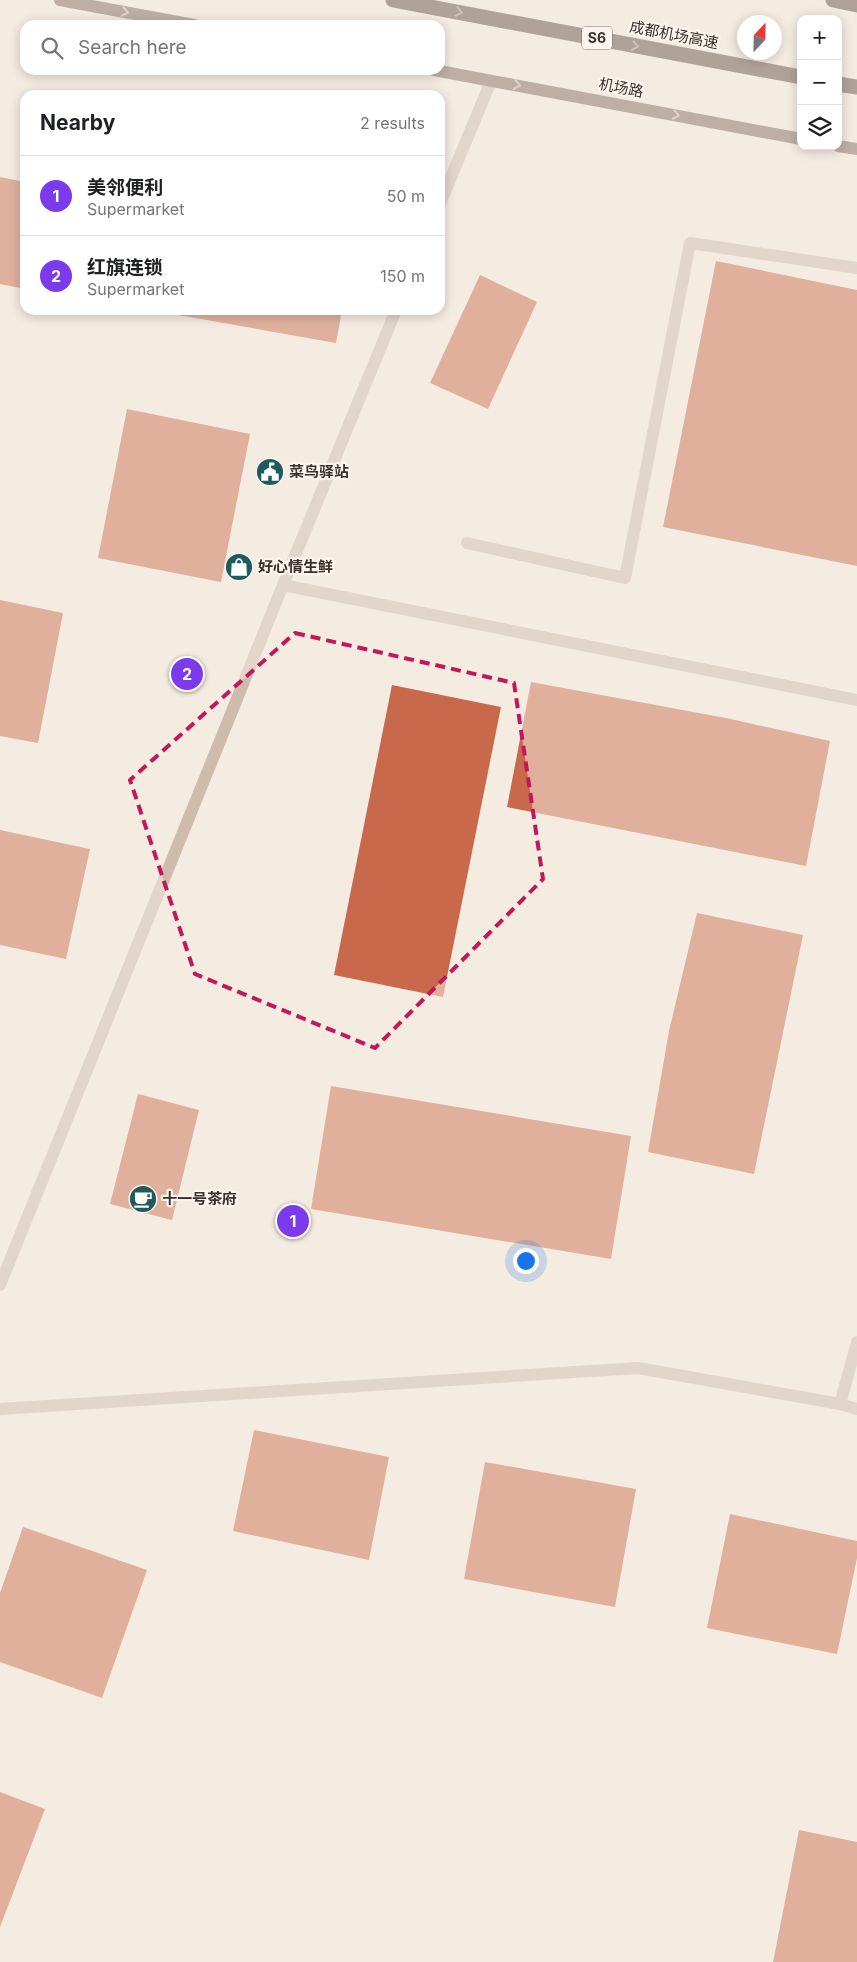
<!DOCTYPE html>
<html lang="en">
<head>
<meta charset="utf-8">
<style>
  :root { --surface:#fff; --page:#f6f6f6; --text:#202124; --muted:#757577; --line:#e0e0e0; --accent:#7c3aed }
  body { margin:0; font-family:Inter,"Noto Sans SC",sans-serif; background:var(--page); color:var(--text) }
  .controls { position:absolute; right:15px; top:15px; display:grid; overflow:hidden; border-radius:10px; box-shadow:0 2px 12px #0003 }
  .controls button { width:45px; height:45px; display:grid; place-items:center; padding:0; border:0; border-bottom:1px solid var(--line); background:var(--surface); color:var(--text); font:25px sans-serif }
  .compass { position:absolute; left:737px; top:15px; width:45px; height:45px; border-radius:50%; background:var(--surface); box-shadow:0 2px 12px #0003; rotate:22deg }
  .you { position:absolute; left:525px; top:1260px; width:18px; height:18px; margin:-12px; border:4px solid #fff; border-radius:50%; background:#1a73e8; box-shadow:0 0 0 8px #1a73e833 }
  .badge { display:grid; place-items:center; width:32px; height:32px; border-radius:50%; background:var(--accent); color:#fff; font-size:16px; font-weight:700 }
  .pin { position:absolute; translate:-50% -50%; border:2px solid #fff; box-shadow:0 1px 5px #0006 }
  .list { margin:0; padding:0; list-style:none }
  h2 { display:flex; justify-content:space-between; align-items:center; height:65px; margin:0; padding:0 20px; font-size:21px }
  h2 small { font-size:16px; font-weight:400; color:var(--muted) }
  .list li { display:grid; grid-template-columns:32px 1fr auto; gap:15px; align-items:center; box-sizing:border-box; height:80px; padding:0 20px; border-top:1px solid var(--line) }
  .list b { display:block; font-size:19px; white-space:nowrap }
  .list p { margin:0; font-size:16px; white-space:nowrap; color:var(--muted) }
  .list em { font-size:16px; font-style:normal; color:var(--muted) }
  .icon { flex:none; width:28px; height:28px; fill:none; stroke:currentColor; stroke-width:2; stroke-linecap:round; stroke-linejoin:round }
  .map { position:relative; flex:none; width:857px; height:1962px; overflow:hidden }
  .search { position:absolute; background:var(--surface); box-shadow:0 2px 12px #0003; left:20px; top:20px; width:425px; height:55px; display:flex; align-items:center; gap:12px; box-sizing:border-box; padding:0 18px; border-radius:15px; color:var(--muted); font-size:19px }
  .panel { position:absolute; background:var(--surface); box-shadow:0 2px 12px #0003; left:20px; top:90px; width:425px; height:225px; border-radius:15px }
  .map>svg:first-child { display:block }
</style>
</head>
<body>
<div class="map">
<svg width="857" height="1962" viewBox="0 0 857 1962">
  <rect width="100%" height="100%" fill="#f4ebe1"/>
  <!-- building -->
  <path fill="#c8694b" d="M0 177 25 182V289L0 284Z
    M716 261 857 290V566L663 527Z
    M480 275 537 302 488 409 430 383Z
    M150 310H342L336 343Z
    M127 409 250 434 221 582 98 558Z
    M0 600 63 613 38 743 0 736Z
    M531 682 726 718 830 741 806 866 507 807Z
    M392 685 501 707 443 997 334 975Z
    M0 830 90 849 66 959 0 945Z
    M697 913 803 935 754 1174 648 1152 669 1031Z
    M331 1086 631 1136 611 1259 311 1209Z
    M138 1094 199 1110 172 1220 110 1204Z
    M254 1430 389 1457 369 1560 233 1531Z
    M485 1462 636 1489 615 1607 464 1579Z
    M730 1514 857 1541V1558L837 1654 707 1628Z
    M23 1527 147 1570 102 1698 0 1662V1593Z
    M0 1792 45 1809 0 1927Z
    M799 1830 857 1842V1962H773Z"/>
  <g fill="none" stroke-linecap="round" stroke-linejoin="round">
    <!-- minor -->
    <path stroke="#cdbbac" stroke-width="12" d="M440 204 491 81
      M467 543 625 578 690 243 857 268
      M283 585 857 700
      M0 1285 283 585 396 310
      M840 1404 857 1342
      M0 1409 638 1368 840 1404 857 1409"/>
    <!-- major -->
    <path stroke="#7d675c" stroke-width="12" d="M60 0 194 25
      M434 70 801 139
      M838 146 857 149"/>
    <!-- highway -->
    <path stroke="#5c4a42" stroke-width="15" d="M393 0 801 77
      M833 0 857 5
      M838 84 857 87"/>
  </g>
  <!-- one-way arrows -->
  <defs><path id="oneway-chevron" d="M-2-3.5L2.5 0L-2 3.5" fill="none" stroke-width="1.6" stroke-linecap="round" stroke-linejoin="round" transform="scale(1.25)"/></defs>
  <g stroke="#c2b5ac">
    <use href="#oneway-chevron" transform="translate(125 12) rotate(11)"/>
    <use href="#oneway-chevron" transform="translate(517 85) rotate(11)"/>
    <use href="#oneway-chevron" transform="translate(676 115) rotate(11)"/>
  </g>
  <g stroke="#9c8e87">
    <use href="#oneway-chevron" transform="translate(459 12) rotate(11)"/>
    <use href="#oneway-chevron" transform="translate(635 46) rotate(11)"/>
  </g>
  <!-- marked area -->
  <path d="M0 0H857V1962H0ZM295 633 514 683 543 879 375 1048 195 974 130 780Z" fill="#f4ebe1" fill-opacity=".55" fill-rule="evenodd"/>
  <path fill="none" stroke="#c2185b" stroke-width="4" stroke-dasharray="10 6" stroke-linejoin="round" d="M295 633 514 683 543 879 375 1048 195 974 130 780Z"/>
  <!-- icons -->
  <defs>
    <symbol id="civic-disc" viewBox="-11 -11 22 22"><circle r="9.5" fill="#1f5a5e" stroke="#fbf5ee"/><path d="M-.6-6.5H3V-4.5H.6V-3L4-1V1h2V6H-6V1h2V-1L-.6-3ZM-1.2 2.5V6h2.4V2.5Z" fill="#fff"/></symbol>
    <symbol id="shop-disc" viewBox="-11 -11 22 22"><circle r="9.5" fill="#1f5a5e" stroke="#fbf5ee"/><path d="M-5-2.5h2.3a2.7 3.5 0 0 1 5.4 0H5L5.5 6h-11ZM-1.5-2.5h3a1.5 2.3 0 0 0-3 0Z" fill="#fff"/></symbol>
    <symbol id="cafe-disc" viewBox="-11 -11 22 22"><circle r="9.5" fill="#1f5a5e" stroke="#fbf5ee"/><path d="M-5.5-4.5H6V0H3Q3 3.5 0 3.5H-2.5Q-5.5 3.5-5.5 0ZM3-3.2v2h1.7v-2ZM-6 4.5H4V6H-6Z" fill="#fff"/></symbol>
  </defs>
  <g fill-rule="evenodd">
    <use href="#civic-disc" x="254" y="456" width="32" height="32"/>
    <use href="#shop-disc" x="223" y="551" width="32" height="32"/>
    <use href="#cafe-disc" x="127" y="1183" width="32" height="32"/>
  </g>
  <g text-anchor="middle" stroke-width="4.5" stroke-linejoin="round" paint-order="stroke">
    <!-- shield labels -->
    <rect fill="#fbf5ee" stroke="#756b66" stroke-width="1" x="582" y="26.5" width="30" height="23" rx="4"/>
    <g font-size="14" font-weight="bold" fill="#3b302b">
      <text x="597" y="43">S6</text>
    </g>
    <!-- street labels -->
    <g font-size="15" fill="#3b302b" stroke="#fbf5ee">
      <text transform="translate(674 35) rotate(11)" y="5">成都机场高速</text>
      <text transform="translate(621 88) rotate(11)" y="5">机场路</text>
    </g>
    <!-- poi labels -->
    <g font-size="15" font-weight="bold" fill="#3b302b" stroke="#fbf5ee" text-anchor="start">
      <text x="289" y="477">菜鸟驿站</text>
      <text x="258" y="572">好心情生鲜</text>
      <text x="162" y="1204">十一号茶府</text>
    </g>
  </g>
</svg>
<div class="controls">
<button>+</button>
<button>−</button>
<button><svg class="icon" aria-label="layers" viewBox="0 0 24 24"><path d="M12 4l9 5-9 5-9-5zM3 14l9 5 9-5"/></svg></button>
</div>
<svg class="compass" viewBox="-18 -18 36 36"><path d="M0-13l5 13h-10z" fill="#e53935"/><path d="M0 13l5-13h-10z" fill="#757577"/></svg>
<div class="you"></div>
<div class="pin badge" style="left:293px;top:1221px">1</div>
<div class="pin badge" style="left:187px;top:674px">2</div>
<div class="search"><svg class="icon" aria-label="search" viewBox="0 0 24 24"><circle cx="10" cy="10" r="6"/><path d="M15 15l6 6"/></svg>Search here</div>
<section class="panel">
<h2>Nearby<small>2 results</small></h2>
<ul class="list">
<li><span class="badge">1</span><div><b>美邻便利</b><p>Supermarket</p></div><em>50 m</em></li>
<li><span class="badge">2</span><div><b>红旗连锁</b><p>Supermarket</p></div><em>150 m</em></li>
</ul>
</section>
</div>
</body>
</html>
